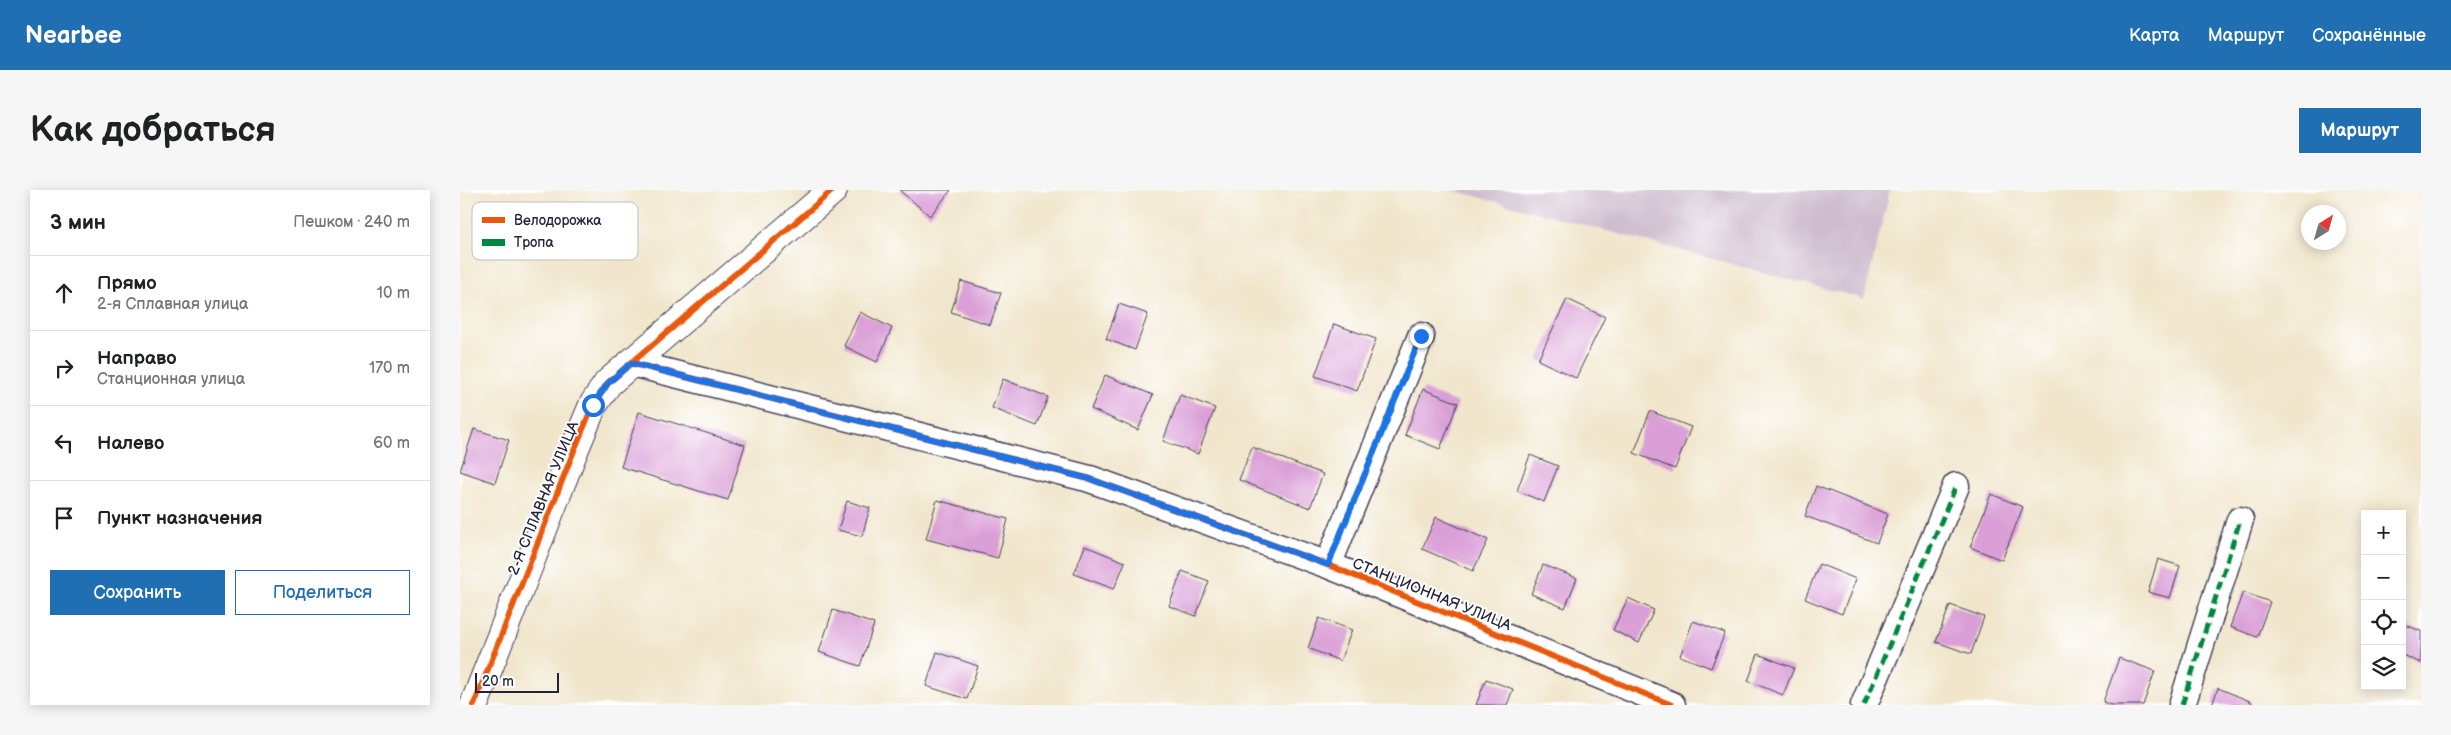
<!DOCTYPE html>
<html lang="ru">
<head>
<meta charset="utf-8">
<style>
  :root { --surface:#fff; --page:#f6f6f6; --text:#202124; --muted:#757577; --line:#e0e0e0; --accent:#1f6fb2 }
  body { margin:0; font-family:"Balsamiq Sans",sans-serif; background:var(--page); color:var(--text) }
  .controls { position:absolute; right:15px; bottom:15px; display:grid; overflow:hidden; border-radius:0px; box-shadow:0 2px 12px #0003 }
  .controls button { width:45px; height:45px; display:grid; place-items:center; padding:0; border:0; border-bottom:1px solid var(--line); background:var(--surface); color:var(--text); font:25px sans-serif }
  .compass { position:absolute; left:1841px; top:15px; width:45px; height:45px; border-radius:50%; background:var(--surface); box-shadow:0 2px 12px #0003; rotate:37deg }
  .scale { position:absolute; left:15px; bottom:12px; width:84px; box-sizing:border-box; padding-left:5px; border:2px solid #22223b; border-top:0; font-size:14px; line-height:18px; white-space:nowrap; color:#22223b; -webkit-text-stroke:4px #fff; paint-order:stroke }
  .stop { position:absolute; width:15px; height:15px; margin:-11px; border:4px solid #1a73e8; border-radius:50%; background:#fff }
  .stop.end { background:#1a73e8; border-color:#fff; box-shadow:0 1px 5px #0008 }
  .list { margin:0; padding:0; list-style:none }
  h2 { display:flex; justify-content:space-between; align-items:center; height:65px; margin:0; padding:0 20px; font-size:21px }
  h2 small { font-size:16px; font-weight:400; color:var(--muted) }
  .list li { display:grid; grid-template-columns:32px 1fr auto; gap:15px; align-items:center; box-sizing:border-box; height:75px; padding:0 20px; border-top:1px solid var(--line) }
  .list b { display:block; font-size:19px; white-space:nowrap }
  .list p { margin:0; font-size:16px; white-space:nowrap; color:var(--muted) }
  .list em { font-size:16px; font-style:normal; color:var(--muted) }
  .actions { display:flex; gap:10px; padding:15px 20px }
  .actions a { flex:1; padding:11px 0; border:1px solid var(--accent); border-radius:0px; text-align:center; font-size:18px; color:var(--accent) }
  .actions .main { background:var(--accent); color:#fff }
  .icon { flex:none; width:28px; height:28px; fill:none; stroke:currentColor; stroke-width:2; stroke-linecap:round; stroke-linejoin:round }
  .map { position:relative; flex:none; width:1961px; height:515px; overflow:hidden; border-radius:0px }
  header { display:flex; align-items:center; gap:30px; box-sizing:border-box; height:70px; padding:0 25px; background:var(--accent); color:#fff }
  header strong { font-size:24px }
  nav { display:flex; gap:28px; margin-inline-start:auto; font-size:18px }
  .intro { display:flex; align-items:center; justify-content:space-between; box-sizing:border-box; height:120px; padding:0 30px }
  h1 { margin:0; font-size:35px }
  .button { padding:12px 22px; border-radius:0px; background:var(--accent); color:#fff; font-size:18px; font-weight:700 }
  main { display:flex; gap:30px; padding:0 30px }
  aside { flex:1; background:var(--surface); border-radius:0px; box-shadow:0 2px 12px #0003 }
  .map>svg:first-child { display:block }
</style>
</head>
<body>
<header>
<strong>Nearbee</strong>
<nav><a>Карта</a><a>Маршрут</a><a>Сохранённые</a></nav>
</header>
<div class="intro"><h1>Как добраться</h1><a class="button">Маршрут</a></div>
<main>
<aside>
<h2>3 мин<small>Пешком · 240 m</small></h2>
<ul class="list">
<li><svg class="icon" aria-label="ahead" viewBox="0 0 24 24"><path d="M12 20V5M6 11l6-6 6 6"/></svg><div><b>Прямо</b><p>2-я Сплавная улица</p></div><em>10 m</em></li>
<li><svg class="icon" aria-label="right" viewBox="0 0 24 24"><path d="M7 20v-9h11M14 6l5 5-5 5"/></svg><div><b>Направо</b><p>Станционная улица</p></div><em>170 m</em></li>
<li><svg class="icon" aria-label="left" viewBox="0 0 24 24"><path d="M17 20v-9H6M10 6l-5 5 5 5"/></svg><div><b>Налево</b></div><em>60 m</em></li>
<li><svg class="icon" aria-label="arrive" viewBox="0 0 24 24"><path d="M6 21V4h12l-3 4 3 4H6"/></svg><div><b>Пункт назначения</b></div></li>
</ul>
<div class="actions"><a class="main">Сохранить</a><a>Поделиться</a></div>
</aside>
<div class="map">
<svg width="1961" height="515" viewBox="0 0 1961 515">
  <rect width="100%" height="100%" fill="#fff"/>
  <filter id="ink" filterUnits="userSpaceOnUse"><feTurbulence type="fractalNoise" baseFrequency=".02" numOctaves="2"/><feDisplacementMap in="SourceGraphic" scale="10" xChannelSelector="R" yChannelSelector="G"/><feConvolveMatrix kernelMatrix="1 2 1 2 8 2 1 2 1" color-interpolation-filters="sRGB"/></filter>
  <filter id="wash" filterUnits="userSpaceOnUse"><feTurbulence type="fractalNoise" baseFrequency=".0096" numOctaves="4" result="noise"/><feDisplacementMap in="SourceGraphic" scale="20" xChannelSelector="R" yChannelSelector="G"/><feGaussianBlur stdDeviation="1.12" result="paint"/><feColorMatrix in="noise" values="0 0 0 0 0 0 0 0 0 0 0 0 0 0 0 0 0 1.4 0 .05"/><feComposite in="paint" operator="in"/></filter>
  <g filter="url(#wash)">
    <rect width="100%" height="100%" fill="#f1e6cc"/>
    <!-- industrial -->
    <path fill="#cfbdcf" d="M992 0H1430L1404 109Z"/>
    <g id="blocks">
      <!-- building -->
      <path fill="#da9fd7" d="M439 0H491L470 26Z
        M501 91 541 103 530 135 491 122Z
        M1107 109 1145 127 1116 188 1078 170Z
        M659 114 688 124 675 160 646 149Z
        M400 122 432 138 417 172 384 156Z
        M874 134 916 149 897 201 855 186Z
        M645 185 693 205 678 240 631 219Z
        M543 189 588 207 577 236 532 218Z
        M963 199 998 213 980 259 945 245Z
        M720 205 755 218 738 264 703 251Z
        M1190 221 1231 237 1215 279 1174 263Z
        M179 222 285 255 268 310 161 277Z
        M14 239 49 250 35 293 0 281Z
        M792 257 863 284 850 318 779 290Z
        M1070 265 1098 276 1084 312 1057 301Z
        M1356 296 1428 324 1417 353 1345 326Z
        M1531 304 1563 317 1542 370 1510 357Z
        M477 310 548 329 538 368 466 349Z
        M387 311 410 318 402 346 378 340Z
        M976 327 1028 350 1013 381 962 359Z
        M625 356 665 372 654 399 614 384Z
        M1698 369 1720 376 1710 408 1688 402Z
        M1359 374 1396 389 1382 424 1345 409Z
        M1083 375 1117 388 1105 418 1071 404Z
        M722 381 749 391 736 426 709 416Z
        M1783 402 1810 412 1797 447 1770 437Z
        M1168 408 1194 420 1179 453 1153 440Z
        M1490 415 1524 427 1511 464 1476 452Z
        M373 420 414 434 400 476 359 462Z
        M859 428 892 440 880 471 848 458Z
        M1233 431 1265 443 1251 478 1220 466Z
        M1943 434 1961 441V473L1942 465Z
        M477 462 518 476 507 509 466 496Z
        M1298 464 1334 478 1323 505 1288 491Z
        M1659 468 1695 481 1683 515H1651L1643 512Z
        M1026 489 1053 499 1047 515H1016Z
        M1758 498 1792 512 1790 515H1752Z"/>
    </g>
  </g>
  <g filter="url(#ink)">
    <use href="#blocks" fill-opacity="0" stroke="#413f51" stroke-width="1"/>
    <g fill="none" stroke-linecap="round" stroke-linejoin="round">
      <defs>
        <path id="street" d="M171 173 630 289 868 375 1212 515
          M868 375 961 146
          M1404 515 1496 296
          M1722 515 1780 330"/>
        <path id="secondary" d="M14 515 111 268 133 215 148 193 373 0"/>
      </defs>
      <!-- street casing -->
      <use href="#street" stroke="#413f51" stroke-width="29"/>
      <!-- secondary casing -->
      <use href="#secondary" stroke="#413f51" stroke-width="30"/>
      <!-- street -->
      <use href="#street" stroke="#fff" stroke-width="26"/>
      <!-- secondary -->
      <use href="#secondary" stroke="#fff" stroke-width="28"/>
      <!-- quiet -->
      <path stroke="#00873e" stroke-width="5" stroke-dasharray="10 5" stroke-linecap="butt" d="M868 375 961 146
        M1404 515 1496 296
        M1722 515 1780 330"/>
      <defs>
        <path id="cycleway" d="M171 173 630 289 868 375 1212 515
          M14 515 111 268 133 215 148 193 373 0"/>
      </defs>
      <!-- cycleway casing -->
      <use href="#cycleway" stroke="#fff" stroke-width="9"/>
      <!-- cycleway -->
      <use href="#cycleway" stroke="#e8590c" stroke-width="6"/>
    </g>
  </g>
  <g fill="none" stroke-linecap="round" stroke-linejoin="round" filter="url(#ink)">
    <!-- route -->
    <path stroke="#1a73e8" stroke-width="6" d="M133 215 148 193 171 173 630 289 868 375 961 146"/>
  </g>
  <g text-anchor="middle" stroke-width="4" stroke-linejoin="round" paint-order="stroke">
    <!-- street labels -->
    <g font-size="15" fill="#22223b" stroke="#fff">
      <text transform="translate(83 308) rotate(-68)" y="5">2-Я СПЛАВНАЯ УЛИЦА</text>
      <text transform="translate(972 404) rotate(22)" y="5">СТАНЦИОННАЯ УЛИЦА</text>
    </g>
  </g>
  <!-- legend -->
  <rect x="12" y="12" width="166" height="58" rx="8" fill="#fff" stroke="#bdbdc4" stroke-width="1"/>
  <rect x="22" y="27" width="23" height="6" fill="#e8590c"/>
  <rect x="22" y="49" width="23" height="7" fill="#00873e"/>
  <g font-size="14" fill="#22223b">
    <text x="54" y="35">Велодорожка</text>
    <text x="54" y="57">Тропа</text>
  </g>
</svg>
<div class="controls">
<button>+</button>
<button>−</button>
<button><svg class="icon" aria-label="locate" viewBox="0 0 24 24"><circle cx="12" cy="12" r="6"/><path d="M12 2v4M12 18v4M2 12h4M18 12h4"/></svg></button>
<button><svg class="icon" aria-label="layers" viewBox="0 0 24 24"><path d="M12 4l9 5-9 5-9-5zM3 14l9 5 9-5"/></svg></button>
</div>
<svg class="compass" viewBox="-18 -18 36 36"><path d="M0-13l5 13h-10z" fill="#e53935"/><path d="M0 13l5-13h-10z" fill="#757577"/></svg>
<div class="scale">20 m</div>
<div class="stop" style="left:133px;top:215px"></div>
<div class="stop end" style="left:961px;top:146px"></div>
</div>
</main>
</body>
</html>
